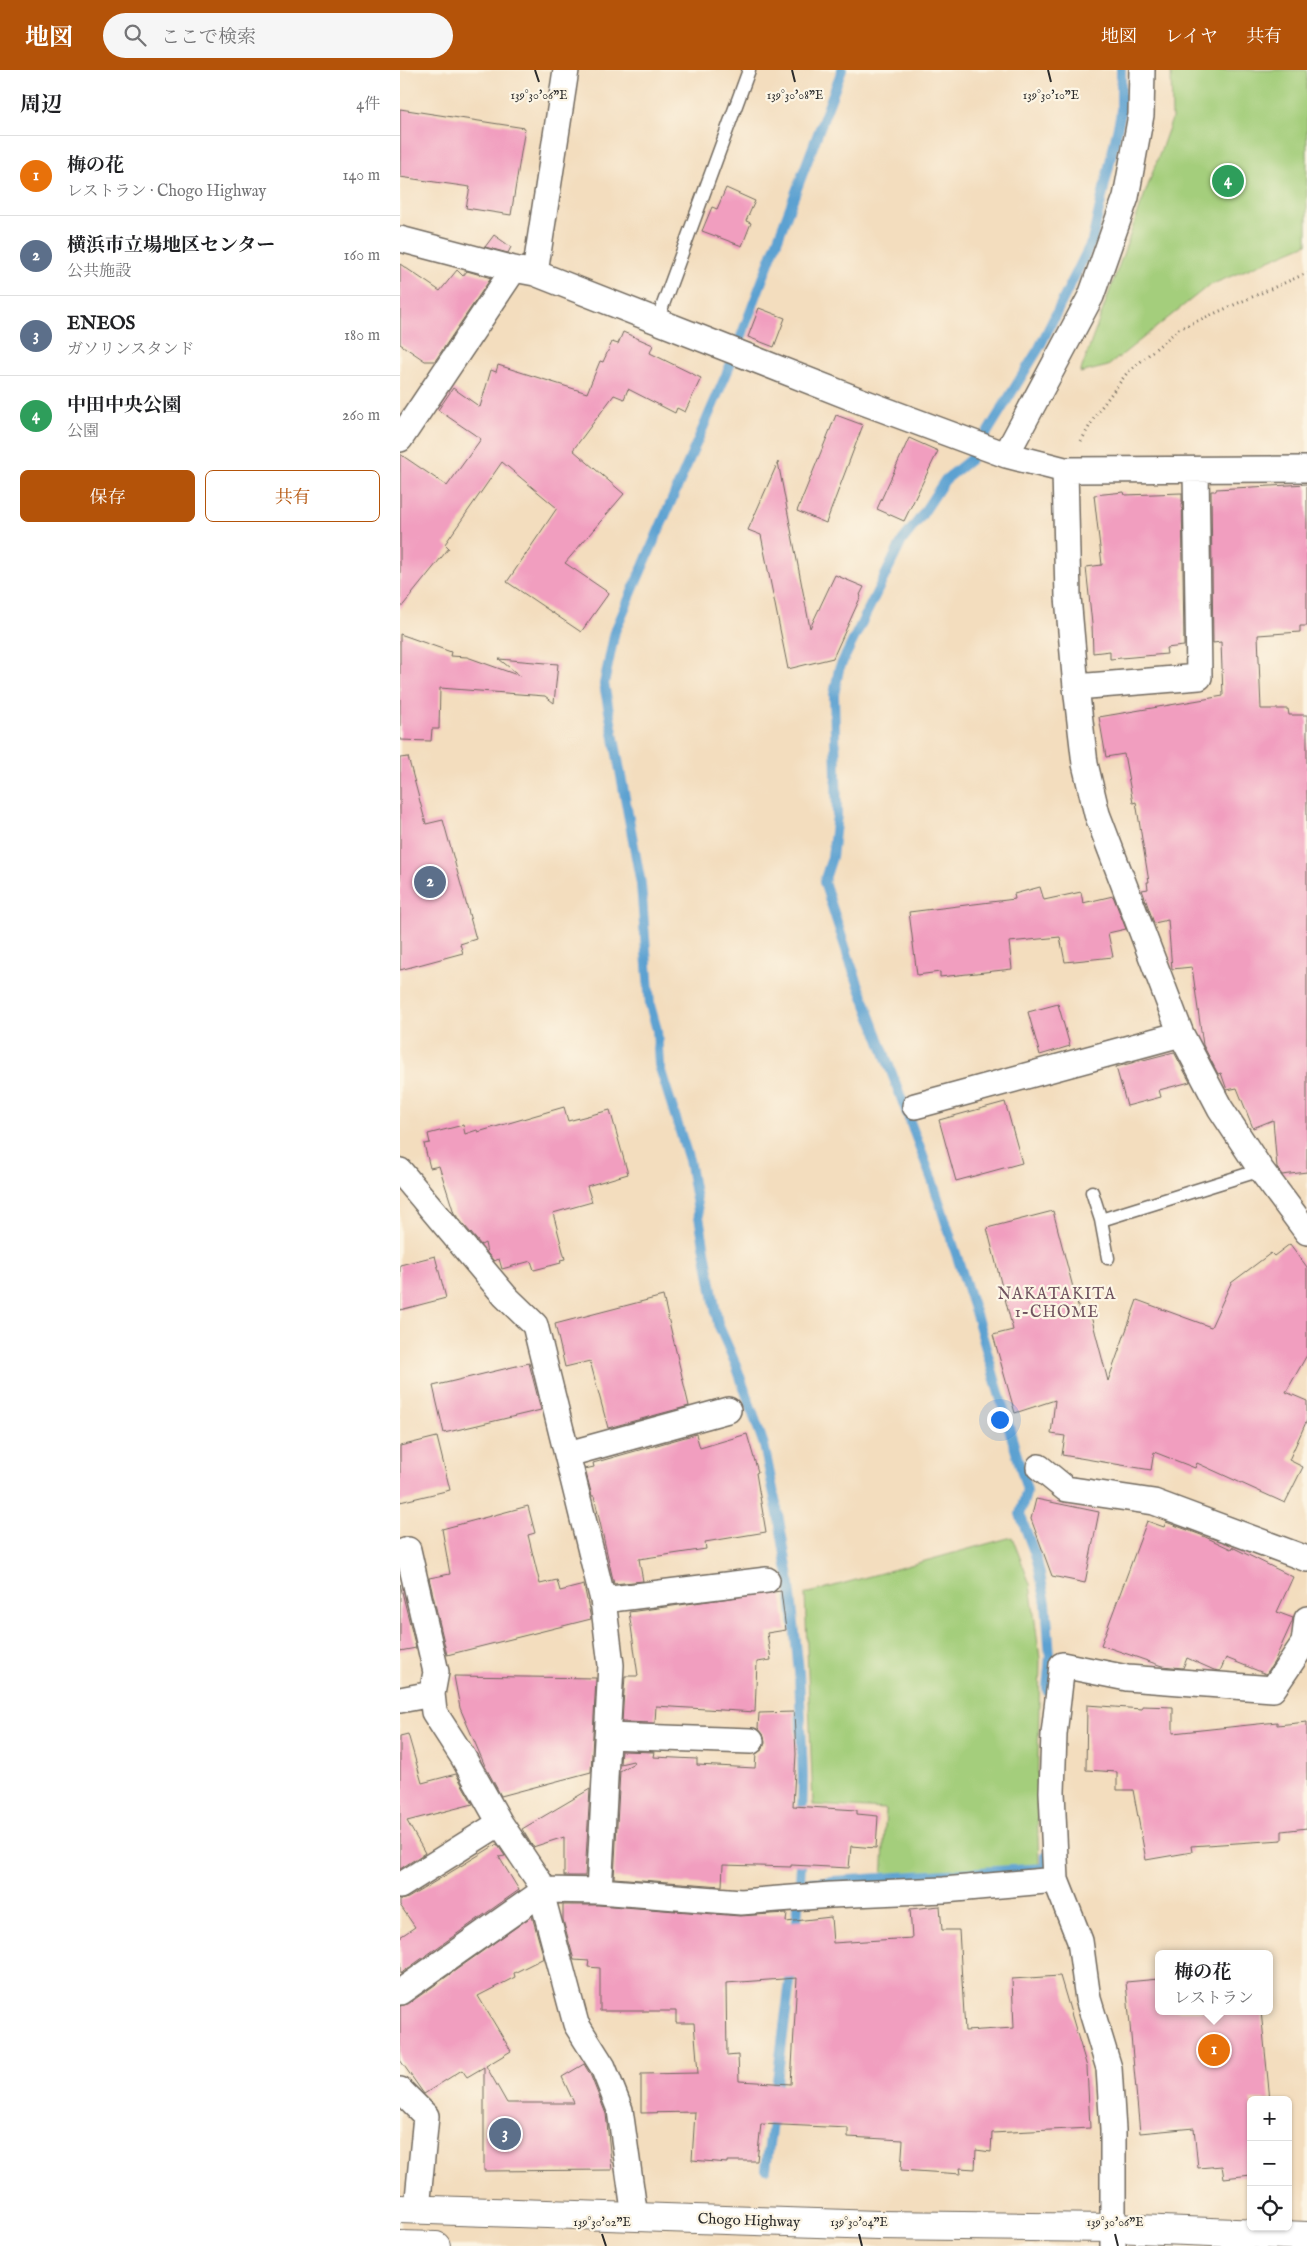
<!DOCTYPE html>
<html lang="ja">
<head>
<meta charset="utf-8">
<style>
  :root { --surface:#fff; --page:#f6f6f6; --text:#202124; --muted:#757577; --line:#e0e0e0; --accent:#b45309 }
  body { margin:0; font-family:"IM FELL English","Noto Serif JP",serif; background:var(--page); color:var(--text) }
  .controls { position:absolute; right:15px; bottom:15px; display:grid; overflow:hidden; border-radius:8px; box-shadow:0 1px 4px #0004 }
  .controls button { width:45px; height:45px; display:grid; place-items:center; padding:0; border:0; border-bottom:1px solid var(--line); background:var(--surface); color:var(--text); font:25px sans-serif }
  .you { position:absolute; left:599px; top:1349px; width:18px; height:18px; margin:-12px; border:4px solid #fff; border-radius:50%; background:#1a73e8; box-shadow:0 0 0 8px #1a73e833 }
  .badge { display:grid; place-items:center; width:32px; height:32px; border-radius:50%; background:var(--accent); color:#fff; font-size:16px; font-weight:700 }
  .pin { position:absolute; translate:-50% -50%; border:2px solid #fff; box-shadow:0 1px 5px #0006 }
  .popup { position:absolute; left:755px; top:1880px; width:118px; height:65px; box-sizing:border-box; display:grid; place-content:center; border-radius:8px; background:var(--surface); filter:drop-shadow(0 1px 4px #0005); font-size:16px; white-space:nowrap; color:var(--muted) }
  .popup b { font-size:19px; color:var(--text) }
  .popup::after { content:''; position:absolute; left:50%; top:100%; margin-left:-10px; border:10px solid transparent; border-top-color:var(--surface) }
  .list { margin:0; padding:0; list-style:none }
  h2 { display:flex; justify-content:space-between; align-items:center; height:65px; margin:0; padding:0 20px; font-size:21px }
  h2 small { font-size:16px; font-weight:400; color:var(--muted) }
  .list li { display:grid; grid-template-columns:32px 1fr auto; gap:15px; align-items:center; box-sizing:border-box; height:80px; padding:0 20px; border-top:1px solid var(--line) }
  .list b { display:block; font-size:19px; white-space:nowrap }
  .list p { margin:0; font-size:16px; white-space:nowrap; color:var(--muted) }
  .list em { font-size:16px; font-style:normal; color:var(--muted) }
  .actions { display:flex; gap:10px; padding:15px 20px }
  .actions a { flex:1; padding:11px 0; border:1px solid var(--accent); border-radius:8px; text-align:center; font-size:18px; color:var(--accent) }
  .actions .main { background:var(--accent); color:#fff }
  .icon { flex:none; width:28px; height:28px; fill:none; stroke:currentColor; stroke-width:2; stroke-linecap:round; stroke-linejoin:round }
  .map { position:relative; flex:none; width:907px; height:2176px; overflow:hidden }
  header { display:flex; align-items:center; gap:30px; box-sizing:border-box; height:70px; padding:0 25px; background:var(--accent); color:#fff }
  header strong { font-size:24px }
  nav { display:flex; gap:28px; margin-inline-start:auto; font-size:18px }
  .search { width:350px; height:45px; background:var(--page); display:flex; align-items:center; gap:12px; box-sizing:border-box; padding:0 18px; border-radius:28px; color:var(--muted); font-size:19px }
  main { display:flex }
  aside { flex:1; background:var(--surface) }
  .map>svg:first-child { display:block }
</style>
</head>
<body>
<header>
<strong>地図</strong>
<div class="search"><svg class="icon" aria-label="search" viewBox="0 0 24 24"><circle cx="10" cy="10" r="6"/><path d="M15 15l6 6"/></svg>ここで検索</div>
<nav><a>地図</a><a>レイヤ</a><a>共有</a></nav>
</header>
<main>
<aside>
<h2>周辺<small>4件</small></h2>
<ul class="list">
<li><span class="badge" style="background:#e8710a">1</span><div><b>梅の花</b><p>レストラン · Chogo Highway</p></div><em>140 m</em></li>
<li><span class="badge" style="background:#5c6f8a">2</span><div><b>横浜市立場地区センター</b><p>公共施設</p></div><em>160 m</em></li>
<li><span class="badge" style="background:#5c6f8a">3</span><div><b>ENEOS</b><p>ガソリンスタンド</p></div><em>180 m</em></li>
<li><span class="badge" style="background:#2e9e5b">4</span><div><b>中田中央公園</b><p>公園</p></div><em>260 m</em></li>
</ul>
<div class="actions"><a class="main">保存</a><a>共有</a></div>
</aside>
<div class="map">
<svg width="907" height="2176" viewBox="0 0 907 2176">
  <rect width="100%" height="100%" fill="#fcf5e5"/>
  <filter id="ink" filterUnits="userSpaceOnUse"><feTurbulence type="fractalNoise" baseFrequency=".02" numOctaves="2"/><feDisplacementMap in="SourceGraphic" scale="10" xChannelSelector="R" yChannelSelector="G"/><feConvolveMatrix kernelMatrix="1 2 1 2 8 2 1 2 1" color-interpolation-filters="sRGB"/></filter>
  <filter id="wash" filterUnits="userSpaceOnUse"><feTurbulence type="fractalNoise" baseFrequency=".0096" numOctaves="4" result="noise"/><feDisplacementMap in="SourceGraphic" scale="20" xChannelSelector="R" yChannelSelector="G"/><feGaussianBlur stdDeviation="1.12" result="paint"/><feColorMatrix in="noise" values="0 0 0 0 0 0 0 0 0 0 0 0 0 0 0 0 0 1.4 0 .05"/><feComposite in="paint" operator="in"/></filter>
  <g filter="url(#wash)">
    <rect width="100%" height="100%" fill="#f3ddbe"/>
    <!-- green -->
    <path fill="#a4ce7b" stroke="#687c53" d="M771 0H907V174L808 216 708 296 680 303 772 49Z
      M612 1467 630 1514 640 1589 637 1739 639 1795 482 1810 486 1739 413 1735 405 1524Z"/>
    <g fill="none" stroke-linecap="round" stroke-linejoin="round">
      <!-- stream -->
      <path stroke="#5ca1d1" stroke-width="10" d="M647 1620 650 1586 646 1533 637 1490 620 1444 627 1420 578 1251 532 1110 450 892 424 812 432 787 437 745 434 625 439 599 502 471 520 448 545 410 571 389 639 278 692 171 721 43V0
        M402 1750 403 1708 399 1602 389 1507 378 1444 364 1375 336 1295 318 1254 289 1090 259 995 257 960 250 935 241 814 204 614 215 561 329 298 442 0
        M401 1813 645 1798V1786
        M396 1865 402 1782
        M375 2026 392 1896
        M366 2099 373 2043"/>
    </g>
    <g id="blocks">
      <!-- building -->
      <path fill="#f19ebf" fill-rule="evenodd" d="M0 39 125 58 111 145 66 138 70 117 0 107Z
        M326 118 355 131 346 151 351 153 342 176 302 161 312 137 317 139Z
        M94 165 111 177 108 183 85 177Z
        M0 194 40 221 57 200 63 206 67 201 91 208 35 291H25L0 274Z
        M359 238 385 248 374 277 348 267Z
        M223 262 253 275 250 283 301 308 285 342 277 338 275 343 228 319 224 329 214 325 173 380 224 424 165 493 209 523 181 562 107 512 157 438 102 392 45 474 49 478 0 539V384L47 416 81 369 38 340 53 318 80 337 91 300 96 302 98 295 187 323 200 291 203 292 212 272 218 274Z
        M436 345 463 355 426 453 397 441Z
        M509 368 538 381 504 451 477 439Z
        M378 392 410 558 435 505 464 517 460 525 461 526 433 588 388 599 361 465 348 460Z
        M907 414V556H900V562L858 565 861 639H888L889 645H907V1102L882 1105 877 1098 873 1050 853 1058 837 1018 827 1020 821 1003 818 1004 803 975 792 897 772 899 768 850 754 853 742 820 748 819 747 812H749L736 732 733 733 724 684 706 687 699 647 823 626 821 572 813 573 811 421H816V419Z
        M724 422 725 425 782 423 784 576 766 578 767 584 710 589V581L693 583 692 554 686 497 702 495 694 425Z
        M0 564 51 582 50 586 67 587 120 606 99 589 158 594 154 633 145 626 40 618 39 659H32L31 671 0 670Z
        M8 687 26 754 43 750 76 869 60 874 63 883 0 900V688Z
        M640 817 644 830 681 822 683 833 713 826 726 859 708 863 713 887 665 892 660 867 609 872 612 899 540 907V902L517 905 509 842 615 829 614 824Z
        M658 934 670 976 640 985 628 942Z
        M774 982 790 1012 759 1020 761 1027 727 1036 716 997Z
        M605 1032 622 1093 556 1111 539 1050Z
        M164 1037 168 1051 210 1040 228 1104 187 1116 192 1132 153 1143 165 1189 160 1190 161 1193 134 1200 131 1191 102 1199 99 1189 94 1191 87 1183 85 1173 81 1175 54 1143 39 1096 30 1098 24 1074 30 1073 28 1064 63 1055 65 1064 77 1060 78 1062Z
        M653 1141 681 1248 691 1246 708 1311 737 1230 811 1257 831 1213 871 1183 874 1186 890 1174 907 1197V1285L886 1322 907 1331V1350L889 1390 903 1397 885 1433 797 1393 795 1398 754 1382 751 1400 662 1385 665 1366 651 1364 655 1330 615 1343 593 1265 613 1260 587 1158Z
        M35 1186 46 1228 0 1240V1195Z
        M263 1226 289 1336 208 1358 190 1291 165 1297 155 1254Z
        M129 1293 141 1340 44 1363 33 1316Z
        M296 1364 300 1378 347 1364 358 1402 356 1403 366 1462 305 1472 306 1479 239 1489 243 1511 214 1514 194 1426H192L185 1399 194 1397 193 1393Z
        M37 1367 50 1420 0 1432V1376Z
        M636 1429 699 1442 685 1513 652 1506 631 1449Z
        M128 1436 135 1463 128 1465 140 1514 157 1510 160 1521 184 1515 191 1549 47 1585 29 1508 50 1504 42 1459Z
        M747 1451 764 1457 766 1452 801 1465 831 1479 832 1477 893 1507 877 1542 893 1548 892 1552 874 1592 866 1604 826 1588 820 1601 814 1600 787 1588 783 1598 762 1596 701 1575Z
        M0 1514 16 1578 0 1581Z
        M381 1521 386 1560 367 1563 371 1590 357 1592 355 1642 256 1636 255 1653 222 1652 225 1606H238L229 1542Z
        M54 1606 196 1608 191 1702 101 1726 85 1696 60 1638Z
        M687 1635 742 1639V1636L773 1637V1663L877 1652V1655L907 1652V1758L882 1761V1770L791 1776 792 1782 746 1790 733 1720H717V1702L686 1700Z
        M394 1642 396 1684 393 1736 457 1740V1744L478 1746 476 1778 451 1776 449 1798 391 1795V1797L323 1795 322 1816 214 1808 220 1701 234 1693 233 1691 220 1694 221 1681 254 1682 253 1687 297 1689V1695L355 1698 356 1684 363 1679 365 1672 363 1664 358 1658 359 1643Z
        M8 1664 22 1713 56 1704 73 1734 7 1751 25 1783 0 1799V1666Z
        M190 1719 185 1806H164V1767L133 1777 122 1759Z
        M97 1774 105 1786 99 1787 119 1820 0 1904V1867L15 1857 0 1835V1830L8 1828Z
        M163 1835H198L340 1846 387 1843 386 1852 431 1847 433 1873 512 1868 510 1839 540 1836 542 1860H559L565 1961 614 1958 612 1909 660 1906 687 1997 690 2058 592 2063 591 2082 576 2080 575 2099 560 2098 561 2104 501 2100 503 2070 448 2067V2058L361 2054 357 2091H327V2093L292 2090 295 2042 241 2043V2004L298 2003 294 1953H276V1941H200V1898L188 1897 189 1891 174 1890 163 1850ZM397 1908 391 2014 339 2011 338 1985 327 1986 326 1913Z
        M132 1846 144 1888 114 1903 115 1907 78 1926 111 1981 86 1996 107 2033H174L162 2007 184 1994 190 2004 206 2044 212 2100 84 2101V1997L67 2007 62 2000 24 2024 0 1990V1936L8 1934Z
        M759 1909V1941H861L870 2030H851V2105L824 2108 822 2096 798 2098 794 2058 740 2063 726 1912Z"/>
    </g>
  </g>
  <g filter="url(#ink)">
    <use href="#blocks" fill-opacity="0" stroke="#71695e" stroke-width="1"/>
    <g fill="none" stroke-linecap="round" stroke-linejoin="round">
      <defs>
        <path id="lane" d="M257 251 349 0
          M692 1122 701 1150
          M708 1188 701 1150 861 1100"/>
        <path id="street" d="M0 169 114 199 135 203 458 330 606 385 665 400 907 399
          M135 203 166 0
          M0 369 114 199
          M606 385 691 226 726 127 741 45 742 0
          M665 400 668 527 676 617 685 694 697 744 781 964 820 1038 861 1100 907 1162
          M676 617 799 607 796 400
          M515 1036 781 964
          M0 1101 105 1226 135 1255 203 1530 211 1595 199 1821
          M168 1384 328 1340
          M639 1397 666 1419 754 1432 907 1489
          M0 1483 8 1480 36 1602 32 1624
          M203 1530 367 1510
          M0 1630 32 1624 34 1642 63 1687 100 1753 145 1820 144 1834 176 1954 203 1997 220 2040 235 2147
          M207 1666 351 1671
          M0 1816 100 1753
          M0 1922 145 1820 199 1821 341 1832 431 1825 544 1820 656 1810
          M0 2020 26 2046 17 2139
          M713 2176V2060L709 1998 688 1929 680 1871 656 1810 652 1722 654 1664 662 1595 727 1608 873 1619 904 1573 907 1549"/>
        <path id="primary" d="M0 2139 478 2155 713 2158 907 2166
          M0 2175 36 2176"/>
      </defs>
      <!-- lane casing -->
      <use href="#lane" stroke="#71695e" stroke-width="15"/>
      <!-- street casing -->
      <use href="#street" stroke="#71695e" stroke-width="28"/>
      <!-- primary casing -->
      <use href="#primary" stroke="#71695e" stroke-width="30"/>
      <!-- path -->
      <path stroke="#71695e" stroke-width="3" stroke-dasharray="1 4" stroke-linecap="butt" d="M681 371 697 343 727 303 779 259 907 203"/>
      <!-- lane -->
      <use href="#lane" stroke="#fff" stroke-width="12"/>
      <!-- street -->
      <use href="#street" stroke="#fff" stroke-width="25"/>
      <!-- primary -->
      <use href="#primary" stroke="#fff" stroke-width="28"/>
    </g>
  </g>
  <!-- ticks -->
  <path fill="none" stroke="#2b2b2b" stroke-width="2" d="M135 0 139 12M392 0 395 12M648 0 651 12M202 2164 206 2176M459 2164 462 2176M715 2164 718 2176"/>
  <g text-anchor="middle" stroke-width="4.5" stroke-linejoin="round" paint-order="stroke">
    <!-- street labels -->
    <g font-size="15" fill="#2b2b2b" stroke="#fcf5e5">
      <text transform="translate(349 2150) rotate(2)" y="5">Chogo Highway</text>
    </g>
    <!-- neighbourhood labels -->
    <g font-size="16" letter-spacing="1" fill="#70535f" stroke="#fcf5e5">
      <text x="657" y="1229">NAKATAKITA<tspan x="657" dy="18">1-CHOME</tspan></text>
    </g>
  </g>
  <g font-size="12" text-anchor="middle" fill="#2b2b2b" stroke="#fcf5e5" stroke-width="4.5" stroke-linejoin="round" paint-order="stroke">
    <text x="139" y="29">139°30'06"E</text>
    <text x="651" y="29">139°30'10"E</text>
    <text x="395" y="29">139°30'08"E</text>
    <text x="202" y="2156">139°30'02"E</text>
    <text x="459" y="2156">139°30'04"E</text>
    <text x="715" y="2156">139°30'06"E</text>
  </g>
</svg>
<div class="controls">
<button>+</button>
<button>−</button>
<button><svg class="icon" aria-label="locate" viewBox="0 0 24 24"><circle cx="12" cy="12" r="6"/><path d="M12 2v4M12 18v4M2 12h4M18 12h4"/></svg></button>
</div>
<div class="you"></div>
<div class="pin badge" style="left:814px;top:1980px;background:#e8710a">1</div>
<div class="popup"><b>梅の花</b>レストラン</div>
<div class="pin badge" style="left:30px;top:812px;background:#5c6f8a">2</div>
<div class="pin badge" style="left:105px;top:2064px;background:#5c6f8a">3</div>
<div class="pin badge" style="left:828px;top:111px;background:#2e9e5b">4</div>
</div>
</main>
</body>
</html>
